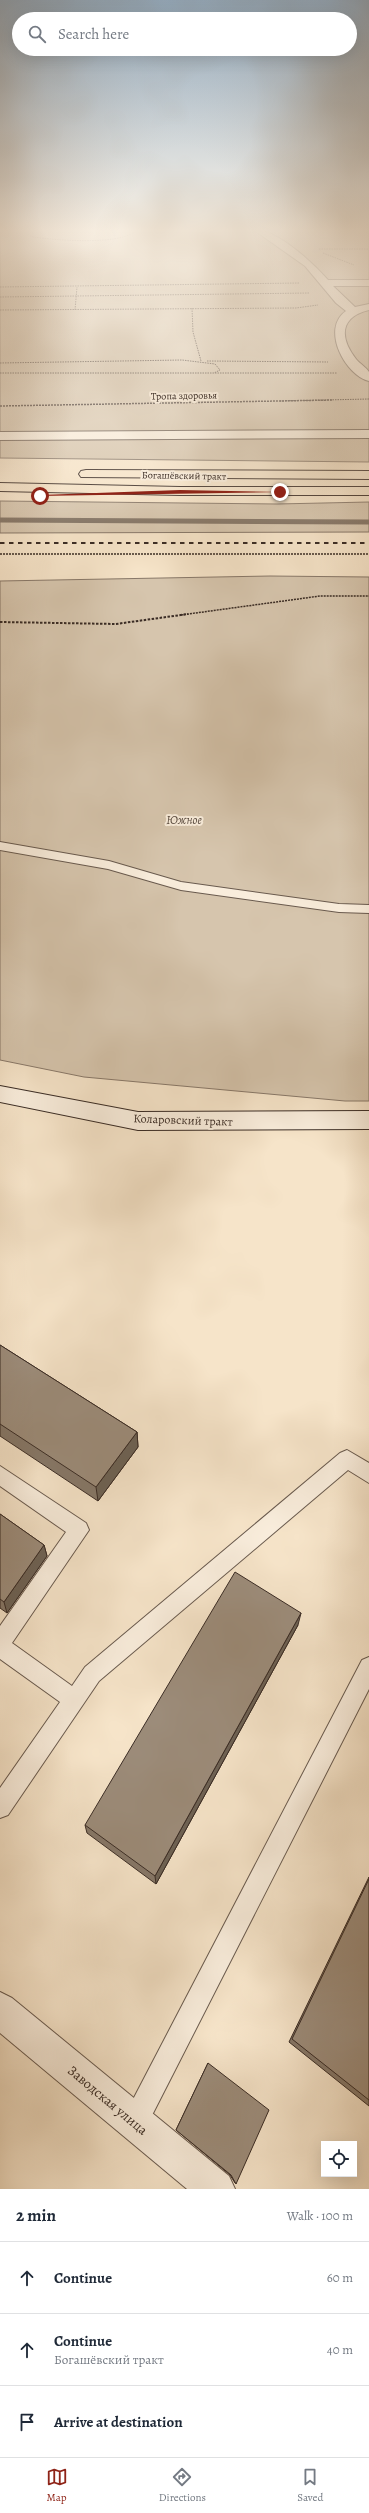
<!DOCTYPE html>
<html lang="en">
<head>
<meta charset="utf-8">
<style>
  :root { --surface:#fff; --page:#f6f6f7; --text:#1f2937; --muted:#747a83; --line:#e0e1e3; --accent:#8f2418 }
  body { margin:0; font-family:Alegreya,serif; background:var(--page); color:var(--text) }
  .controls { position:absolute; right:12px; bottom:12px; display:grid; overflow:hidden; border-radius:0px; box-shadow:0 4px 16px #0002 }
  .controls button { width:36px; height:36px; display:grid; place-items:center; padding:0; border:0; border-bottom:1px solid var(--line); background:var(--surface); color:var(--text); font:20px sans-serif }
  .stop { position:absolute; width:12px; height:12px; margin:-9px; border:3px solid #8f2418; border-radius:50%; background:#fff }
  .stop.end { background:#8f2418; border-color:#fff; box-shadow:0 1px 4px #0008 }
  .list { margin:0; padding:0; list-style:none }
  h2 { display:flex; justify-content:space-between; align-items:center; height:52px; margin:0; padding:0 16px; font-size:17px }
  h2 small { font-size:13px; font-weight:400; color:var(--muted) }
  .list li { display:grid; grid-template-columns:26px 1fr auto; gap:12px; align-items:center; box-sizing:border-box; height:72px; padding:0 16px; border-top:1px solid var(--line) }
  .list b { display:block; font-size:15px; white-space:nowrap }
  .list p { margin:0; font-size:13px; white-space:nowrap; color:var(--muted) }
  .list em { font-size:13px; font-style:normal; color:var(--muted) }
  .icon { flex:none; width:22px; height:22px; fill:none; stroke:currentColor; stroke-width:2; stroke-linecap:round; stroke-linejoin:round }
  .map { position:relative; flex:none; width:369px; height:2189px; overflow:hidden }
  .search { position:absolute; background:var(--surface); box-shadow:0 4px 16px #0002; left:12px; right:12px; top:12px; height:44px; display:flex; align-items:center; gap:10px; box-sizing:border-box; padding:0 14px; border-radius:22px; color:var(--muted); font-size:15px }
  .sheet { height:268px; background:var(--surface) }
  nav { display:flex; justify-content:space-around; align-items:center; box-sizing:border-box; height:56px; border-top:1px solid var(--line); background:var(--surface); font-size:11px; color:var(--muted) }
  nav a { display:grid; justify-items:center; gap:2px }
  nav .on { color:var(--accent) }
  .map>svg:first-child { display:block }
</style>
</head>
<body>
<div class="map">
<svg width="369" height="2189" viewBox="0 0 369 2189">
  <rect width="100%" height="100%" fill="#f6e4c9"/>
  <filter id="stains"><feTurbulence type="fractalNoise" baseFrequency=".005" numOctaves="4"/><feColorMatrix values="0 0 0 0 .2 0 0 0 0 .09 0 0 0 0 .02 0 0 0 .5 -.17"/></filter>
  <radialGradient id="worn" r=".72"><stop offset=".6" stop-color="#630" stop-opacity="0"/><stop offset="1" stop-color="#630" stop-opacity=".3"/></radialGradient>
  <!-- green -->
  <path fill="#d6c5ad" stroke="#887869" d="M0 230H369V462L0 458Z
    M0 501 277 504 369 502V532L0 533Z
    M270 576 369 577V1101H345L84 1077 0 1060V581Z"/>
  <g fill="none" stroke-linecap="round" stroke-linejoin="round">
    <!-- stream -->
    <path stroke="#847566" stroke-width="5" d="M0 520 369 522"/>
    <defs>
      <path id="service" d="M0 842 109 861 181 882 339 904 369 905V913L339 912 181 890 108 869 0 850Z
        M347 1450 369 1463V1483L348 1470 99 1681 8 1815 0 1818V1788L60 1702 0 1659V1626L66 1532 0 1486V1466L86 1523 89 1530 12 1643 72 1686 85 1667 340 1453Z
        M369 1657V1689L144 2131 135 2135 126 2131 122 2122 126 2113 362 1660Z"/>
      <path id="pedestrian" d="M254 230C277 229 313 263 328 280H369V286H333L355 307 369 304V310C340 317 339 337 356 359 359 363 367 368 369 372 369 374 369 379 369 381 346 376 320 329 346 311L336 303 305 266Z
        M369 430V438L0 440V432Z"/>
      <path id="minor" d="M0 1992 12 1998 229 2176 235 2189H187L0 2033Z"/>
      <path id="secondary" d="M0 1086 138 1112 369 1111V1129L138 1130 0 1102Z"/>
      <path id="primary" d="M86 470 369 471V479L81 477 79 474 81 471Z
        M0 483 180 487H369V495H180L0 491Z"/>
    </defs>
    <!-- service casing -->
    <use href="#service" stroke="#695a4e" stroke-width="2"/>
    <!-- pedestrian casing -->
    <use href="#pedestrian" stroke="#695a4e" stroke-width="2"/>
    <!-- minor casing -->
    <use href="#minor" stroke="#695a4e" stroke-width="2"/>
    <!-- secondary casing -->
    <use href="#secondary" stroke="#3a2c25" stroke-width="2"/>
    <!-- primary casing -->
    <use href="#primary" stroke="#3a2c25" stroke-width="2"/>
    <!-- path-far2 -->
    <path stroke="#3a2c25" stroke-width="1" stroke-dasharray="1.5 1" stroke-linecap="butt" d="M27 230V234L33 237C53 240 123 246 136 230
      M319 249H369
      M323 253 354 265
      M0 287 299 283
      M0 297 309 293
      M192 308 193 332 201 361
      M0 310 296 308 318 305
      M75 310 77 287
      M207 361 328 362
      M0 363 182 360 215 364 220 370 214 373
      M0 373H337
      M280 401 369 399"/>
    <!-- path-far1 -->
    <path stroke="#3a2c25" stroke-width="1.5" stroke-dasharray="2 1" stroke-linecap="butt" d="M0 406 333 400
      M0 554H369
      M181 615 320 596H369"/>
    <!-- path -->
    <path stroke="#3a2c25" stroke-width="2" stroke-dasharray="2.5 1.5" stroke-linecap="butt" d="M0 622 116 624 188 614"/>
    <!-- service -->
    <use href="#service" fill="#f9eddc" fill-rule="evenodd"/>
    <!-- pedestrian -->
    <use href="#pedestrian" fill="#f9eddc" fill-rule="evenodd"/>
    <!-- minor -->
    <use href="#minor" fill="#f9eddc" fill-rule="evenodd"/>
    <!-- secondary -->
    <use href="#secondary" fill="#f9eddc" fill-rule="evenodd"/>
    <!-- primary -->
    <use href="#primary" fill="#f6e4c9" fill-rule="evenodd"/>
    <!-- rail -->
    <path stroke="#3a2c25" stroke-width="2" stroke-dasharray="4.5 4.5" stroke-linecap="butt" d="M0 543H369"/>
  </g>
  <!-- wall -->
  <path fill="#867869" stroke="#3a2c25" d="M0 1345 137 1432 138 1447 98 1501 0 1436Z
    M0 1514 44 1545 47 1556 7 1613 0 1608Z
    M298 1625 156 1884 87 1833 85 1825Z
    M369 1877V2106L289 2042Z
    M208 2063 236 2184 235 2183 230 2175 176 2130Z"/>
  <!-- shaded-wall -->
  <path fill="#6d6255" stroke="#3a2c25" d="M137 1432 138 1447 98 1501 96 1487Z
    M44 1545 47 1556 7 1613 4 1602Z
    M301 1613 298 1625 156 1884 155 1876Z"/>
  <!-- building -->
  <path fill="#9c8c7a" stroke="#3a2c25" d="M0 1345 137 1432 96 1487 0 1424Z
    M0 1514 44 1545 4 1602 0 1599Z
    M235 1572 301 1613 155 1876 85 1825Z
    M369 1879V2100L292 2039Z
    M208 2063 269 2110 236 2184 231 2175 176 2130Z"/>
  <!-- sky -->
  <linearGradient id="sky" x2="0" y2="1"><stop stop-color="#94aec5"/><stop offset="0.43" stop-color="#fbf3e7"/><stop offset="1" stop-color="#fbf3e7" stop-opacity="0"/></linearGradient>
  <rect width="369" height="536" fill="url(#sky)"/>
  <!-- route -->
  <path fill="#8f2418" d="M180 490 282 492 38 496 40 495Z"/>
  <g text-anchor="middle" stroke-width="4" stroke-linejoin="round" paint-order="stroke">
    <!-- far-street labels -->
    <g font-size="10" fill="#3a2c25" stroke="#f9eddc">
      <text transform="translate(184 395) rotate(-1)" y="4">Тропа здоровья</text>
      <text transform="translate(184 475) rotate(1)" y="4">Богашёвский тракт</text>
    </g>
    <!-- park labels -->
    <g font-size="12" font-style="italic" fill="#594b40" stroke="#f9eddc">
      <text x="184" y="824">Южное</text>
    </g>
    <!-- street labels -->
    <g font-size="12" fill="#3a2c25" stroke="#f9eddc">
      <text transform="translate(183 1120) rotate(2)" y="4">Коларовский тракт</text>
    </g>
    <!-- near-street labels -->
    <g font-size="14" fill="#3a2c25" stroke="#f9eddc">
      <text transform="translate(108 2100) rotate(40)" y="5">Заводская улица</text>
    </g>
  </g>
  <rect width="100%" height="100%" filter="url(#stains)"/>
  <rect width="100%" height="100%" fill="url(#worn)"/>
</svg>
<div class="controls">
<button><svg class="icon" aria-label="locate" viewBox="0 0 24 24"><circle cx="12" cy="12" r="6"/><path d="M12 2v4M12 18v4M2 12h4M18 12h4"/></svg></button>
</div>
<div class="stop" style="left:40px;top:496px"></div>
<div class="stop end" style="left:280px;top:492px"></div>
<div class="search"><svg class="icon" aria-label="search" viewBox="0 0 24 24"><circle cx="10" cy="10" r="6"/><path d="M15 15l6 6"/></svg>Search here</div>
</div>
<section class="sheet">
<h2>2 min<small>Walk · 100 m</small></h2>
<ul class="list">
<li><svg class="icon" aria-label="ahead" viewBox="0 0 24 24"><path d="M12 20V5M6 11l6-6 6 6"/></svg><div><b>Continue</b></div><em>60 m</em></li>
<li><svg class="icon" aria-label="ahead" viewBox="0 0 24 24"><path d="M12 20V5M6 11l6-6 6 6"/></svg><div><b>Continue</b><p>Богашёвский тракт</p></div><em>40 m</em></li>
<li><svg class="icon" aria-label="arrive" viewBox="0 0 24 24"><path d="M6 21V4h12l-3 4 3 4H6"/></svg><div><b>Arrive at destination</b></div></li>
</ul>
</section>
<nav>
<a class="on"><svg class="icon" aria-label="map" viewBox="0 0 24 24"><path d="M3 6l6-2 6 2 6-2v14l-6 2-6-2-6 2zM9 4v14M15 6v14"/></svg>Map</a>
<a><svg class="icon" aria-label="directions" viewBox="0 0 24 24"><path d="M12 3l9 9-9 9-9-9zM9 14v-3h6M13 9l2 2-2 2"/></svg>Directions</a>
<a><svg class="icon" aria-label="saved" viewBox="0 0 24 24"><path d="M7 4h10v16l-5-4-5 4z"/></svg>Saved</a>
</nav>
</body>
</html>
